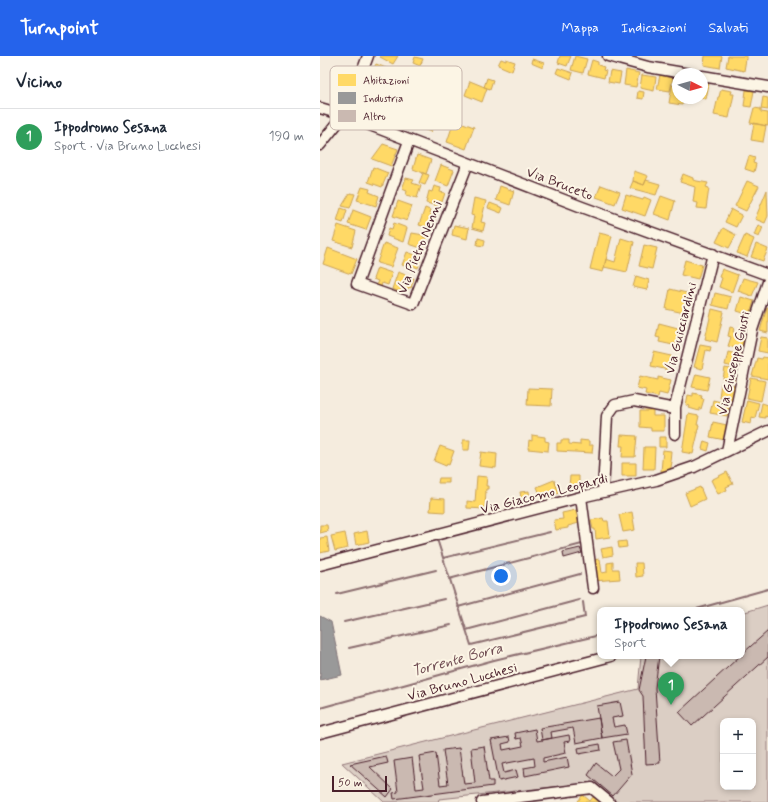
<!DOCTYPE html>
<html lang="it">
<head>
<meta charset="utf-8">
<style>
  :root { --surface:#fff; --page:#f2f2f3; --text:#1f2937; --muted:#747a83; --line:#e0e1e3; --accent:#2563eb }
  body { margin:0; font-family:Mynerve,sans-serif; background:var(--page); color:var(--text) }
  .controls { position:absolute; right:12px; bottom:12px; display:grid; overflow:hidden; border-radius:8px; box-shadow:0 2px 6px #0003 }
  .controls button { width:36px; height:36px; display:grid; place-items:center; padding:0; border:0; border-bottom:1px solid var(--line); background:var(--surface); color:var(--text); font:20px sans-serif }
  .compass { position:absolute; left:352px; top:12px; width:36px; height:36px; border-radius:50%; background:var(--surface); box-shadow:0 2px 6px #0003; rotate:95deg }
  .scale { position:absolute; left:12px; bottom:10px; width:55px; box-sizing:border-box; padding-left:4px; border:2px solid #4a1f2b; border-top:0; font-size:11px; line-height:14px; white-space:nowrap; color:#4a1f2b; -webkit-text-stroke:3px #fcf5e5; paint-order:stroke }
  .you { position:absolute; left:181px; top:520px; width:14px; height:14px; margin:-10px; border:3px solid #fff; border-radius:50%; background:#1a73e8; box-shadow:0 0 0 6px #1a73e833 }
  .badge { display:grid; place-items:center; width:26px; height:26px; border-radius:50%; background:var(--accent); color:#fff; font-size:13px; font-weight:700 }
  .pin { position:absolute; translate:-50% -33px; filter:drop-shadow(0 1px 2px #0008) }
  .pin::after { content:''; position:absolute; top:21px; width:14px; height:12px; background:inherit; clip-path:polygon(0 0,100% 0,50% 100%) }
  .popup { position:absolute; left:277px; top:551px; width:148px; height:52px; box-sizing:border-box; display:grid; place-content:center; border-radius:8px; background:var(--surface); filter:drop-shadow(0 1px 3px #0005); font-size:13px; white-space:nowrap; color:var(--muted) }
  .popup b { font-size:15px; color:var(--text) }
  .popup::after { content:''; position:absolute; left:50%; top:100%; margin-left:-8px; border:8px solid transparent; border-top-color:var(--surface) }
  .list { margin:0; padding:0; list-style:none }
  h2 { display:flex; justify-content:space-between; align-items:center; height:52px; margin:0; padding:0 16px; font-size:17px }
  h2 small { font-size:13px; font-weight:400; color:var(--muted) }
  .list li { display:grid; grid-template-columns:26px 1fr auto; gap:12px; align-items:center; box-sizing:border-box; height:56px; padding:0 16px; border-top:1px solid var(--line) }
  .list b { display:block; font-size:15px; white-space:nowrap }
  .list p { margin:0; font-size:13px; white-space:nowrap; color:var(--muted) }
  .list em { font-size:13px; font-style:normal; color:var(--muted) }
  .map { position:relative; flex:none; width:448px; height:746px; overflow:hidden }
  header { display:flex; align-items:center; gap:24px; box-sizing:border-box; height:56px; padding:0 20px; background:var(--accent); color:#fff }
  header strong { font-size:19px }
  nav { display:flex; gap:22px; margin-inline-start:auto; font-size:14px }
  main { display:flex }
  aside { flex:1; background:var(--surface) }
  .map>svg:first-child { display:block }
</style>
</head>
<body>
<header>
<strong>Turnpoint</strong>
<nav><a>Mappa</a><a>Indicazioni</a><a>Salvati</a></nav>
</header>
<main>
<aside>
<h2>Vicino<small></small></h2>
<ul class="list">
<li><span class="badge" style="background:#2e9e5b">1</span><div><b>Ippodromo Sesana</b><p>Sport · Via Bruno Lucchesi</p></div><em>190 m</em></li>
</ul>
</aside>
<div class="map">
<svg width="448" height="746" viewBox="0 0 448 746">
  <rect width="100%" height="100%" fill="#f5ecde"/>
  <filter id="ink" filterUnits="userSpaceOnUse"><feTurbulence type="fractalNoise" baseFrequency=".025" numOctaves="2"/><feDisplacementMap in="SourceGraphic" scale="8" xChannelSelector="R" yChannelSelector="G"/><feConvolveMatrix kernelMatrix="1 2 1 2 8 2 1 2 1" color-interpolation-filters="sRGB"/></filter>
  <g filter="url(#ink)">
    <!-- green -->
    <path fill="#dbcec4" stroke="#927678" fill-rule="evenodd" d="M448 549V746H297L272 727 119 743 118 746H64L22 707 318 633 321 600H422V557ZM403 665H433V731H403Z"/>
    <!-- homes -->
    <path fill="#ffd966" stroke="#c9a154" d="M61 0H78L73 8 60 1Z
      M240 0H251L247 10 238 7Z
      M255 0 267 3 263 17 251 14Z
      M385 0H402L400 12 384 9Z
      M408 0H427V4L426 3 424 15 406 11Z
      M95 1 103 3 100 10 93 7Z
      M181 3 186 5V3L195 6 192 15 178 9Z
      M212 3 224 7 223 12 211 7Z
      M272 4 278 6V9L284 11 283 14 286 15 284 22 268 18Z
      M56 8 71 14 65 28 53 23 56 15 53 14Z
      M238 12 253 17 251 23 236 17Z
      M306 14 319 17 316 31 304 29Z
      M290 15 301 17 299 28 288 26Z
      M109 16 134 26 132 31 136 32 132 43 128 41 126 46 101 37Z
      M322 19 336 21 334 35 320 32Z
      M340 19 353 22 350 35 337 33Z
      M167 22 173 24 170 33 164 31Z
      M150 25 167 32 162 46 145 39Z
      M382 27 389 28 386 43 382 42Z
      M352 29 358 30V42H367V46L363 45 362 49 349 47Z
      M401 33 412 35 411 38H414L409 62 394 59 398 41H399Z
      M53 34 59 37 52 58 38 53 44 38 51 40Z
      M426 34 434 35 431 51 424 50Z
      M318 35 324 36 323 43 317 42Z
      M70 40 91 49 85 63 77 60 76 63 67 60 68 55 65 54Z
      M443 41 448 42V54L441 53Z
      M434 52 441 53V56L448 57V70L430 67Z
      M101 53 118 58 111 76 94 70Z
      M140 66 154 71 146 93 127 86 133 68 139 70Z
      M434 67 446 70 443 86 431 84Z
      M63 88 78 93 71 110 52 103Z
      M97 99 111 104 106 118 93 113Z
      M429 100 435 102 433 107 436 108 434 116 425 113Z
      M121 109 134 114 128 130 115 125Z
      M53 111 68 117 62 131 48 126Z
      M314 115 328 120 324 129 313 125Z
      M103 117 109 119 105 129 99 127Z
      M363 118 373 122V124L377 125 388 127 386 131 389 132 386 153 377 152 378 147 373 146 375 131 360 126Z
      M86 122 94 124 92 127 101 130 97 142 86 139 87 135 82 133Z
      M326 124 340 128 336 139 310 132 313 125 324 129Z
      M427 125 439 130 426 155 415 150Z
      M281 129 300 136 295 148 276 141Z
      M114 130 121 132 120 136 125 137 122 146 119 145 118 150 106 147 109 135 112 136Z
      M180 130 194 135 190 149 176 144Z
      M42 131 50 133 49 136 59 140 56 150 37 144Z
      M447 134 448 160 445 167 435 163Z
      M30 137 35 138 30 152 22 150Z
      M306 139 323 144 324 141 331 144 325 160 302 152Z
      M341 140 355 145 350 164 334 158Z
      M154 142 166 145 161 166 165 167 163 175 152 172 154 160 151 159Z
      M78 145 92 150 87 165 73 160Z
      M170 147 183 152 181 157 168 152Z
      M21 152 27 154 23 167 17 165Z
      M105 152 110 154 109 158 116 161 112 173 99 169Z
      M411 153 422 159 416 171 405 166Z
      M33 154 51 161 46 174 28 168Z
      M74 167 87 172 83 186 67 180 69 172 72 173Z
      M18 169 36 175 32 191 13 185Z
      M134 169 149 172 147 183 132 179Z
      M438 169 443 171 439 181 434 179Z
      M403 172 416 179 409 192 396 186Z
      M92 177 104 179 103 181 107 182 104 193 89 188Z
      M279 177 292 180 283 216 270 213Z
      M425 179 434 183 427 201 417 197Z
      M158 182 165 184 164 190 157 189Z
      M301 182 314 186 307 216 284 211 286 203 295 206Z
      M64 187 78 192 71 211 57 207Z
      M436 188 448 193 443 205 431 201Z
      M324 189 337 192 332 213 319 210Z
      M8 192 37 203 31 218 3 208Z
      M87 196 101 201 98 212 93 210 92 213 82 209Z
      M365 204 382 209 378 223 361 219Z
      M57 212 72 217 68 229 62 227 61 231 56 229 58 225 53 223Z
      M402 213 418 219 412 236 399 231 402 222 399 221Z
      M78 216 94 222 91 232 89 231 87 235 81 233 80 236 72 233Z
      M316 220 329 224 327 234 313 231Z
      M423 222 438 226 432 240 418 235Z
      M350 233 371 238 369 249 366 250 364 257 346 253Z
      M395 237 411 241 408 253 392 249Z
      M421 241 434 245 430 259 417 255Z
      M447 251H448V277L440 275Z
      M392 253 404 256 397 286 385 283Z
      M339 267 358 272 360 277 357 288 353 287V289L339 286 340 282 336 281Z
      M410 271 414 272 413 276 425 279 421 293 408 290 411 281 408 280Z
      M441 281 448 282V297L438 295Z
      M380 289 391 291 390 295 386 294 382 313 374 311Z
      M334 296 352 300 348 314 331 310Z
      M408 296 421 299 418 312 405 309Z
      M443 301 448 302V323L432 320 437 302 442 303Z
      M405 312 417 314 415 325 403 323Z
      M376 318 390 321 387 334 372 331Z
      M320 320 338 324V321L351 324 347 339 339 337 338 341 325 338 326 334 317 332Z
      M431 322 445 325 441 345 427 342Z
      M401 327 415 330 412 344 399 341Z
      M208 332 232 333 231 350 207 349Z
      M373 337 382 339 381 342 384 343 381 353 379 352V355L369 352 370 350 366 349 368 339 373 340Z
      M393 344 409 348 407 360 390 357Z
      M427 344 439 347 435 362 432 361 431 368 422 366Z
      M442 347 448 349V361L445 360V362L439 361Z
      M320 355H333V360H344V375H331V372L320 371Z
      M368 358 379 360 377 369H379L377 377H378L373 398 362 396Z
      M393 366 407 369 405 384 390 381Z
      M212 379 225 381V385L229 386 228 395 208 393 209 384 212 385Z
      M301 379 317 380 315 401H302L303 390H300Z
      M339 381H346V391H339Z
      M143 384H150L149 394H143Z
      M241 384H249V388L260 389V384L269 385V389H273L272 397 237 395V387H241Z
      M384 385 390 387 388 395 382 393Z
      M120 390 134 395 129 409 127 408 126 410 114 405Z
      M324 391H335L334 413H323Z
      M343 394 351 395 350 406H352L350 416 341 415Z
      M161 396 177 398 176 412 159 410Z
      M302 407H316V420H302Z
      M407 416 413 428 406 431 407 434 398 438 391 424Z
      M157 420 167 421 166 430H168V433H166L165 453 147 452V445L155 446Z
      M250 420H259V432L249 431Z
      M119 422H129V427H118Z
      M234 424 239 437 222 443 217 431Z
      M380 431 385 443 370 450 365 437Z
      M209 435 210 445 202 446 200 436Z
      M111 442 125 443V456L110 455Z
      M256 454 259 467 248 470V472L236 474 234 464 243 463 242 457Z
      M312 456 315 474 303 476 299 459Z
      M283 462 284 465H288L290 481 276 483 275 473H273L271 464Z
      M0 469H7L8 475 0 477Z
      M47 475 49 486 36 489 34 478Z
      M25 477 28 492 15 495 11 480Z
      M7 481 9 495 0 497V482Z
      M306 485 307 491 299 492 298 486Z
      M292 491 293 499 283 501 281 493Z
      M280 503 282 517 287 516V507L293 506V513H299L300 523 273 525 272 504Z
      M315 507H322L323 520 316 521Z
      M263 739 270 745 274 740 281 746H259L258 745Z"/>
    <!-- industry -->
    <path fill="#999" stroke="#817478" d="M0 560 11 566 22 619 0 624Z"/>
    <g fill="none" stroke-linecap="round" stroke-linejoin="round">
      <!-- stream -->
      <path stroke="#8c6e70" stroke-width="2" d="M117 483 151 589 265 561 263 546
        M123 502 230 476
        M129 523 262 488
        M17 538 116 514
        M138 551 260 518
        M373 554 448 533
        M24 566 124 543
        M146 574 259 544
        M29 592 131 569
        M0 652 174 604 280 579"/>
    </g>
    <!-- building -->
    <path fill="#cab9b1" stroke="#4a1f2b" d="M260 492 262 497 244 502 243 496Z
      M448 575V601L372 670 359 656 420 600H422V598Z
      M326 600H339L335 632 340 707 326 708 323 640 319 634Z
      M300 646 303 660 292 662 294 671 305 669 307 678 282 682 277 650Z
      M279 662 282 682 256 687 253 672 231 676 232 682 222 684 220 672Z
      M215 673 217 685 249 679 250 685 244 686 246 697 223 702V706L247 701 249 711 205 720 204 712 215 710 214 702 182 708 184 717 196 714 198 721 179 725 171 684 189 681 190 686 182 688 183 694 203 690 201 682 196 683 195 677Z
      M306 684 312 718 293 740 268 719 276 707 292 720 299 713 293 686Z
      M280 688 281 694 259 698 258 692Z
      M164 690 169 725H173V730L74 743 73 737 78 736 74 705 92 702 96 733 104 732 99 700 116 697 120 729 128 728 123 694 139 692 144 728 155 727 151 692Z
      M66 700 68 707 50 711 73 733 67 741 30 708Z"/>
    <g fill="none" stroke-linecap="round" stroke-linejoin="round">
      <defs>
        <path id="minor" d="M288 0 328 11 369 18
          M382 20 448 31
          M0 52 24 59 262 151 448 219
          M89 85 37 228 93 248 148 107
          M0 89 24 59 31 45 48 0
          M355 378V351L393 198
          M407 395 432 274 448 226
          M283 436 287 360 295 349 314 345 355 353
          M261 441 273 532
          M0 509 261 441 336 424 374 411 448 375
          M0 677 291 600
          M162 746 272 732 289 746"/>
      </defs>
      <!-- minor casing -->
      <use href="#minor" stroke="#4a1f2b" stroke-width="13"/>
      <!-- minor -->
      <use href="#minor" stroke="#fcf5e5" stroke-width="10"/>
    </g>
  </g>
  <g text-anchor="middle" stroke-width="4" stroke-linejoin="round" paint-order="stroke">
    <!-- street labels -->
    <g font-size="14" fill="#4a1f2b" stroke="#fcf5e5">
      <text transform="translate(240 127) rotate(21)" y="5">Via Bruceto</text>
      <text transform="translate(99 191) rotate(-68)" y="5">Via Pietro Nenni</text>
      <text transform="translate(360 272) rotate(-76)" y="5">Via Guicciardini</text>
      <text transform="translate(413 307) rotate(-77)" y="5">Via Giuseppe Giusti</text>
      <text transform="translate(224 437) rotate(-14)" y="5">Via Giacomo Leopardi</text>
      <text transform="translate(142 625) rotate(-15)" y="5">Via Bruno Lucchesi</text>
    </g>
    <!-- water labels -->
    <g font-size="15" font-style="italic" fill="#704d53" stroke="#fcf5e5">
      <text transform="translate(137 603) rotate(-15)" y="5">Torrente Borra</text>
    </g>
  </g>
  <!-- legend -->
  <rect x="10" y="10" width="132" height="64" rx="6" fill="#fcf5e5" stroke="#c7b5ad" stroke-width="1"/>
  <rect x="18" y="18" width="18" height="12" fill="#ffd966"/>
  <rect x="18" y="36" width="18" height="12" fill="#999"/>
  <rect x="18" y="54" width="18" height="12" fill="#cab9b1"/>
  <g font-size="11" fill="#4a1f2b">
    <text x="43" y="28">Abitazioni</text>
    <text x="43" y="46">Industria</text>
    <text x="43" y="64">Altro</text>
  </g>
</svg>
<div class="controls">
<button>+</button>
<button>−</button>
</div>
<svg class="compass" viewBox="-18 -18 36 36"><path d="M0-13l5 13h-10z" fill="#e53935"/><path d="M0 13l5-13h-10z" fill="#747a83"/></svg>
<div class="scale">50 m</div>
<div class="you"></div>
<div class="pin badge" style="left:351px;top:649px;background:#2e9e5b">1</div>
<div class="popup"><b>Ippodromo Sesana</b>Sport</div>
</div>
</main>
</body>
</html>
